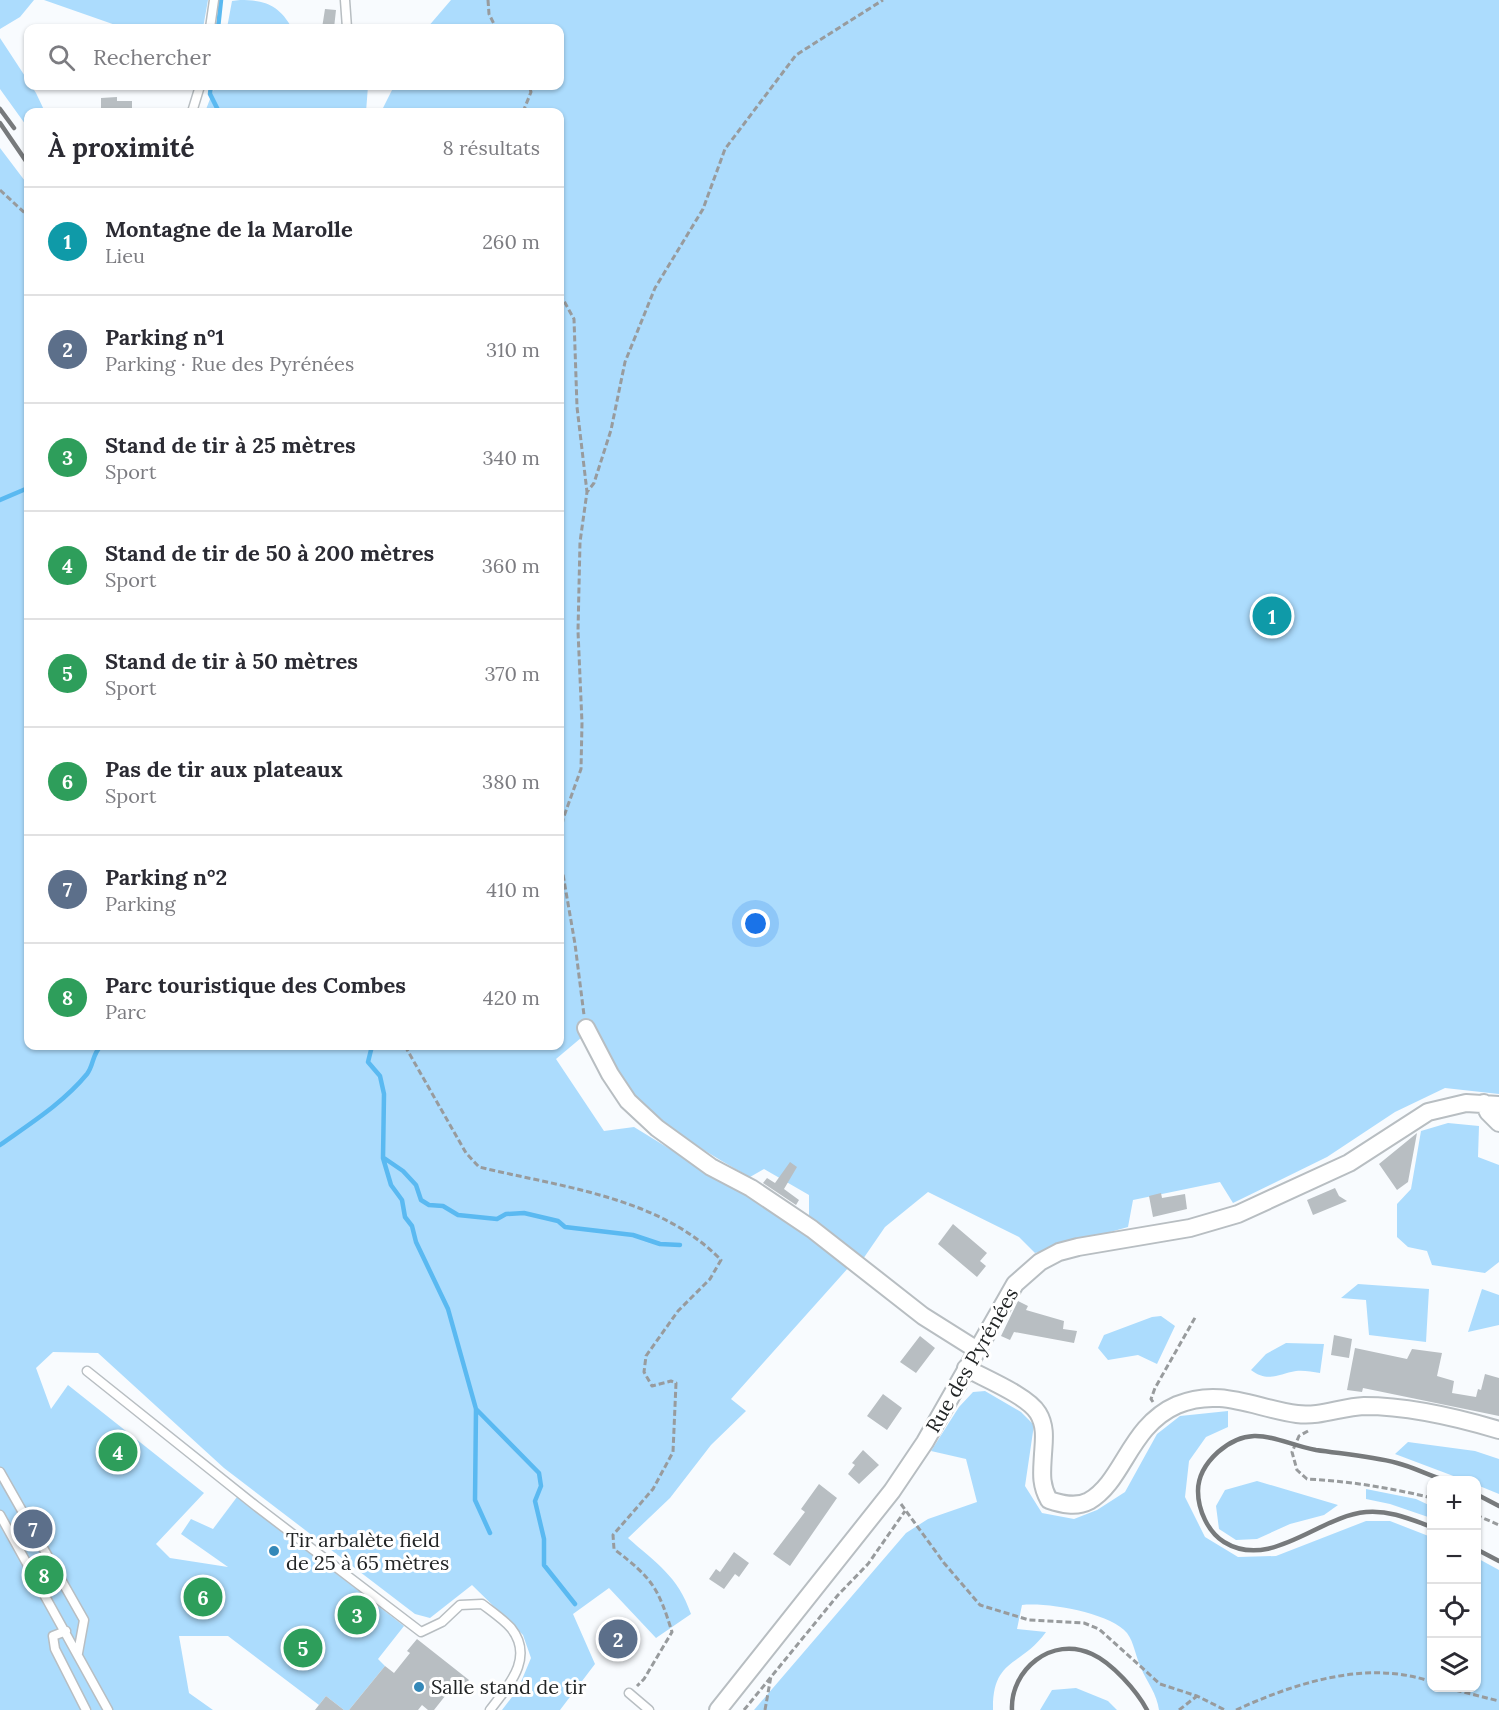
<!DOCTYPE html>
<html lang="fr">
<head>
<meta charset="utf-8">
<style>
  :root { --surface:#fff; --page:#f7f7f7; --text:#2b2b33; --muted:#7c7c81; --line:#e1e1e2; --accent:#0f766e }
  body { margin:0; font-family:Lora,serif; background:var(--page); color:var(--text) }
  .controls { position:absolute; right:18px; bottom:18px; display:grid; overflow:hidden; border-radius:12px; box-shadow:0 2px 4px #0004 }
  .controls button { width:54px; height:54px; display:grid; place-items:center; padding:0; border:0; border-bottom:2px solid var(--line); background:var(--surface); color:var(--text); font:30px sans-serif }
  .you { position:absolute; left:756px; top:924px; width:21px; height:21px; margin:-15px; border:4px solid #fff; border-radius:50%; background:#1a73e8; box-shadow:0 0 0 9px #1a73e833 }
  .badge { display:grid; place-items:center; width:39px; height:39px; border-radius:50%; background:var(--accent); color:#fff; font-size:20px; font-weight:700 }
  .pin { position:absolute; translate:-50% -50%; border:3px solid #fff; box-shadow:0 2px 6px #0006 }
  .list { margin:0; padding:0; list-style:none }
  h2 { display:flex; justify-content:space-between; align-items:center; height:78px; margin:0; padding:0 24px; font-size:26px }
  h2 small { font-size:20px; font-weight:400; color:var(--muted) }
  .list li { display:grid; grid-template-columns:39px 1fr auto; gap:18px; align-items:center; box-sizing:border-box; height:108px; padding:0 24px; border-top:2px solid var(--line) }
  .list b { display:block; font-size:22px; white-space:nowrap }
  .list p { margin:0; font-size:20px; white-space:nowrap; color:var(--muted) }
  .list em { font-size:20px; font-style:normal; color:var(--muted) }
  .icon { flex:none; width:33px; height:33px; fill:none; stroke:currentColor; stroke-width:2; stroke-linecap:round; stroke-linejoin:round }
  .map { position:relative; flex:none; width:1499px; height:1710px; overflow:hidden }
  .search { position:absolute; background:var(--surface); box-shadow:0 2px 4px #0004; left:24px; top:24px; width:540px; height:66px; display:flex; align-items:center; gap:15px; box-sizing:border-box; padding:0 21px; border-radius:12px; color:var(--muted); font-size:22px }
  .panel { position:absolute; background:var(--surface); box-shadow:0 2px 4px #0004; left:24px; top:108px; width:540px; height:942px; border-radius:12px }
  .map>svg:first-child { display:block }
</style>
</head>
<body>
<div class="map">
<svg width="1499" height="1710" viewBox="0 0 1499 1710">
  <rect width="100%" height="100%" fill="#f8fbfe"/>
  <!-- green -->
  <path fill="#acdcfd" d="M0 0H34L20 17 0 29Z
    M44 0H208L203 28H124Z
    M240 0C265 0 279 5 292 28H227L232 1Z
    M451 0H1499V1094L1445 1088 1395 1112 1327 1157 1233 1203 1220 1182 1133 1200 1128 1227 1035 1253 1019 1237 928 1192 885 1227 863 1259 809 1216V1195L764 1169 750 1177C710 1155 665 1128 634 1094 617 1076 608 1047 594 1027L556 1059 604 1131 634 1127 807 1233 849 1267 731 1399 746 1411 711 1445 670 1498 628 1538C656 1563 678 1576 691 1614L656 1638 609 1588 573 1614 595 1664 560 1710H502L518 1689 531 1658 523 1635 472 1585 430 1618 415 1614 224 1468 98 1353 53 1352 36 1368 51 1409 68 1385 204 1493 156 1544 170 1558 228 1567 181 1534 191 1519 213 1529 237 1497 404 1626 378 1659 385 1666 349 1710H344L326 1696 319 1705 228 1636H179L189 1693 213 1710H0V148L28 185V1046H560V112H381L394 86H560V28H427Z
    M0 38 36 93 45 112H28V128L0 89Z
    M215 86H368L366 112H205Z
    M1448 1123 1479 1126 1478 1157 1499 1165V1262L1485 1273 1432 1265 1427 1251 1408 1247 1397 1237V1204L1411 1189 1421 1131Z
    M1358 1284 1429 1289 1426 1342 1369 1335 1366 1300 1341 1298Z
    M1482 1289 1499 1295V1325L1468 1332Z
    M1161 1316 1175 1326 1157 1364 1138 1355 1108 1360 1098 1348 1104 1335 1152 1317Z
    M1286 1343 1324 1344 1320 1373C1312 1372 1304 1370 1296 1371 1278 1374 1268 1383 1251 1370L1266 1354Z
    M985 1391 1021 1412 1034 1425 1025 1486 1042 1513 1074 1519 1097 1510 1125 1492 1157 1434 1180 1416 1228 1411V1427L1206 1437 1189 1461 1185 1497 1205 1537 1238 1557 1276 1556 1366 1521H1390L1431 1537 1432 1688H1476L1477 1558 1499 1570V1710H1159C1157 1694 1147 1682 1141 1668 1136 1658 1134 1642 1127 1633 1111 1613 1047 1602 1022 1605L1017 1629 1046 1632C1021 1667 992 1658 993 1710H754L906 1533 928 1519 977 1502 966 1459 931 1451 959 1407 973 1392Z
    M1408 1442 1475 1451 1499 1459V1494L1477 1485 1476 1480H1464L1395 1454Z
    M1257 1481 1338 1505 1324 1515 1290 1524 1257 1539 1236 1540 1219 1529 1216 1506 1225 1490Z
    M1366 1489 1416 1499 1431 1506V1518L1390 1504 1366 1499Z
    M1076 1688 1108 1701 1117 1710H1040L1052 1690Z"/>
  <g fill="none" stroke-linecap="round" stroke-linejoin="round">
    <!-- stream -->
    <path stroke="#5ab9f1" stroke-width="4.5" d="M218 28 221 0
      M211 86 210 94 219 112
      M0 500 28 488
      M372 1046 368 1062 380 1076 384 1094 383 1158 391 1185 402 1200 405 1217 412 1226 416 1242 448 1309 476 1409 475 1500 490 1533
      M0 1145C31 1123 63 1103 87 1074 94 1065 92 1054 101 1046
      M384 1158 403 1171 416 1185 421 1200 429 1205 443 1206 458 1215 497 1219 506 1214 524 1213 558 1221 565 1227 633 1235 660 1244 680 1245
      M476 1409 539 1473 541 1486 535 1501 544 1539V1565L575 1604"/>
  </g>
  <!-- building -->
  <path fill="#b8bec2" d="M325 9 336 10 334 28H322Z
    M117 97V101H132V112H101V98Z
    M1417 1133 1408 1182 1397 1190 1379 1164Z
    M790 1162 797 1167 784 1189 799 1200 796 1205 763 1183 767 1178 775 1183Z
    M1335 1188 1339 1196 1347 1201 1313 1215 1307 1200Z
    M1161 1193 1162 1198 1185 1194 1187 1209 1153 1217 1149 1196Z
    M953 1224 987 1253 980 1261 986 1266 977 1277 938 1244Z
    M1018 1301 1028 1306 1026 1310 1064 1321 1063 1329 1077 1331 1074 1343 1014 1332 1010 1340 1001 1336Z
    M1334 1335 1352 1339 1349 1358 1331 1355Z
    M920 1336 935 1348 916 1373 900 1362Z
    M1355 1348 1407 1359 1412 1349 1442 1353 1437 1376 1454 1381 1452 1393 1476 1397 1478 1389 1481 1390 1485 1374 1499 1378V1416L1363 1388 1362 1392 1347 1390Z
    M883 1394 902 1408 887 1430 867 1416Z
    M863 1450 879 1465 859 1484 848 1474 855 1465 852 1463Z
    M819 1484 837 1498 790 1566 773 1554 805 1512 801 1509Z
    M734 1552 749 1563 739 1577 735 1574 724 1589 709 1579 716 1569 720 1572Z
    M417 1639 469 1680 459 1691 453 1686 434 1710H428L422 1705 418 1710H349L385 1666 394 1673 410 1653 407 1651Z
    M326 1696 344 1710H315Z"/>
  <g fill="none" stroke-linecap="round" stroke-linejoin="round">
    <defs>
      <path id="lane" d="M345 0 347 28
        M210 28 214 0
        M192 112 200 86
        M87 1371 256 1506 421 1632 442 1622 460 1605 482 1604C491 1611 503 1619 511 1628 535 1658 508 1686 490 1710
        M0 1472 84 1620 78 1653
        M0 1515 108 1710
        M66 1631 53 1636 55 1649 86 1710
        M629 1693 649 1710"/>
      <path id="street" d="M586 1028 610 1074 628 1101 657 1128 711 1167 751 1188 812 1229 923 1316 977 1350
        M1484 1103 1488 1112 1499 1123
        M966 1368C984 1378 1028 1396 1038 1413 1046 1426 1044 1440 1043 1454 1042 1472 1040 1484 1049 1500 1061 1504 1076 1508 1089 1501 1124 1481 1129 1426 1177 1405 1220 1387 1254 1408 1297 1414 1320 1417 1341 1407 1364 1406 1406 1406 1459 1418 1499 1430
        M718 1710 892 1491 925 1442 1015 1284 1040 1262 1059 1252 1078 1247 1190 1228 1238 1214 1349 1163 1428 1112 1466 1103 1499 1105"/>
    </defs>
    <!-- lane casing -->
    <use href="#lane" stroke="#b8bec2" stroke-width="11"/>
    <!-- street casing -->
    <use href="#street" stroke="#b8bec2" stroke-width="20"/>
    <!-- path -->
    <path stroke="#989b9d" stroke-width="3" stroke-dasharray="6 3" stroke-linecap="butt" d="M488 0 489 14 496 28
      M523 112 531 92 529 86
      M0 190 28 216
      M560 294 574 319 577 407 587 492
      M560 842 563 819 581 769 582 723 578 631 580 542 587 492 594 483 611 430 625 362 655 288 703 209 725 149 796 55 883 0
      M560 857 575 944 584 1015
      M405 1046 466 1153 479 1167C561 1187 660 1197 721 1260L710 1279 678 1311 646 1356 644 1372 652 1386 671 1381 676 1383 673 1452 653 1489 613 1535 614 1549C652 1578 658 1587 672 1632L644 1679 637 1686
      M1153 1402 1151 1399 1155 1388 1196 1316
      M1308 1431 1299 1436 1292 1452 1297 1470 1307 1479C1349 1481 1391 1488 1432 1498
      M901 1504 944 1563 980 1605 1029 1620 1084 1623 1099 1629 1160 1684 1197 1696 1225 1710
      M1476 1515 1499 1525
      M1447 1688 1499 1701
      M744 1710 838 1595 868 1564 905 1511
      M765 1710 771 1676
      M1179 1710 1197 1696
      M1236 1710C1295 1683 1368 1659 1432 1682"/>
    <!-- lane -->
    <use href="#lane" stroke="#fff" stroke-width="8"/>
    <!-- street -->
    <use href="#street" stroke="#fff" stroke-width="16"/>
    <!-- rail -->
    <path stroke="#777a7c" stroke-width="4.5" d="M0 109 14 128
      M0 123 28 164
      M1476 1494 1499 1506
      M1432 1527C1410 1519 1390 1510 1366 1512 1319 1516 1271 1571 1224 1542 1208 1532 1198 1510 1198 1491 1198 1476 1207 1462 1218 1452 1253 1421 1278 1443 1316 1450 1343 1454 1370 1456 1397 1463 1413 1467 1428 1475 1444 1480
      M1476 1549 1499 1561
      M1012 1710C1010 1670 1052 1635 1092 1654 1112 1663 1137 1691 1147 1710"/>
  </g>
  <!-- markers -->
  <g fill="#3488b8" stroke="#fff" stroke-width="2">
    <circle cx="274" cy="1551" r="6"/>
    <circle cx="419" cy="1687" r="6"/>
  </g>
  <g text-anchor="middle" stroke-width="6" stroke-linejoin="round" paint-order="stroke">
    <!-- street labels -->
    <g font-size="20" fill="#222526" stroke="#fff">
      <text transform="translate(972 1360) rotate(-60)" y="7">Rue des Pyrénées</text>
    </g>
    <!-- poi labels -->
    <g font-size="20" fill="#222526" stroke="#fff" text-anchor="start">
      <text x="286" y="1547">Tir arbalète field<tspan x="286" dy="23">de 25 à 65 mètres</tspan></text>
      <text x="431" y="1694">Salle stand de tir</text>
    </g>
  </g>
</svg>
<div class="controls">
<button>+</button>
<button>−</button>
<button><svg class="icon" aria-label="locate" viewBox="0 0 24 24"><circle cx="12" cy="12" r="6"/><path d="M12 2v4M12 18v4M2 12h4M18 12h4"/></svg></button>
<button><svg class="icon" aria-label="layers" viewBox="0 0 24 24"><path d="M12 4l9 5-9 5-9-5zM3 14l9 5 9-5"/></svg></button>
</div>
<div class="you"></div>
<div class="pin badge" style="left:1272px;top:616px;background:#0f9aa8">1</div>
<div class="pin badge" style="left:618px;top:1639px;background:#5c6f8a">2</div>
<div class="pin badge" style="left:357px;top:1615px;background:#2e9e5b">3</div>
<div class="pin badge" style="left:118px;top:1452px;background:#2e9e5b">4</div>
<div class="pin badge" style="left:303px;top:1648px;background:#2e9e5b">5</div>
<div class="pin badge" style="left:203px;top:1597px;background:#2e9e5b">6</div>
<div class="pin badge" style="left:33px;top:1529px;background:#5c6f8a">7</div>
<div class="pin badge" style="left:44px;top:1575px;background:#2e9e5b">8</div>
<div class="search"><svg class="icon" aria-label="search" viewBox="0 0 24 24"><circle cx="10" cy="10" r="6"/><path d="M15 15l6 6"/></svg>Rechercher</div>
<section class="panel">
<h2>À proximité<small>8 résultats</small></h2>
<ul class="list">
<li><span class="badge" style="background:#0f9aa8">1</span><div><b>Montagne de la Marolle</b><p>Lieu</p></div><em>260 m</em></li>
<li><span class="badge" style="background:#5c6f8a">2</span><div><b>Parking n°1</b><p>Parking · Rue des Pyrénées</p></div><em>310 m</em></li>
<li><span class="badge" style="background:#2e9e5b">3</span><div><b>Stand de tir à 25 mètres</b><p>Sport</p></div><em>340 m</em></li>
<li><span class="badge" style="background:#2e9e5b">4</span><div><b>Stand de tir de 50 à 200 mètres</b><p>Sport</p></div><em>360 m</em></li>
<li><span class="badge" style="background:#2e9e5b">5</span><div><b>Stand de tir à 50 mètres</b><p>Sport</p></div><em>370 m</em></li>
<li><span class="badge" style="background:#2e9e5b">6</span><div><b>Pas de tir aux plateaux</b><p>Sport</p></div><em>380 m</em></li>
<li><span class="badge" style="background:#5c6f8a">7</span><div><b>Parking n°2</b><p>Parking</p></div><em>410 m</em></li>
<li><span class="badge" style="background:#2e9e5b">8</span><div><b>Parc touristique des Combes</b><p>Parc</p></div><em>420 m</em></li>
</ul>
</section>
</div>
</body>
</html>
